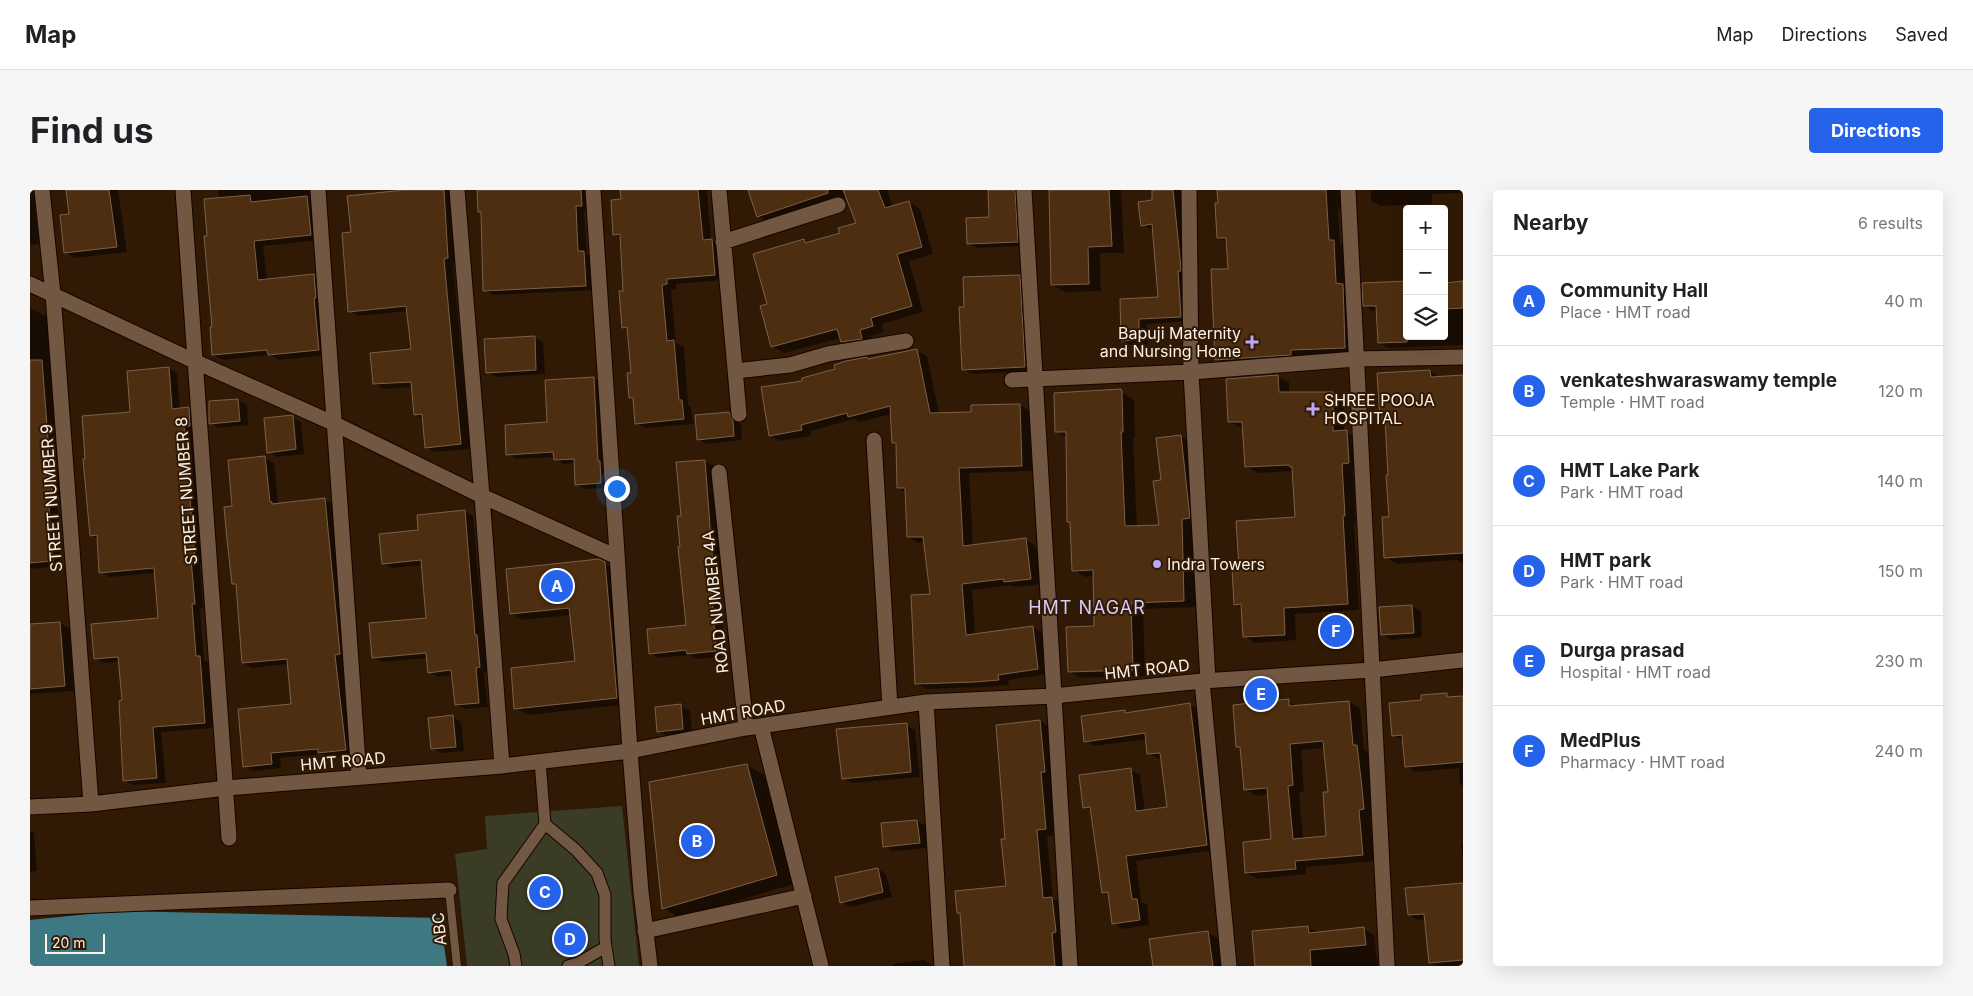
<!DOCTYPE html>
<html lang="en">
<head>
<meta charset="utf-8">
<style>
  :root { --surface:#fff; --page:#f6f6f6; --text:#202124; --muted:#757577; --line:#e0e0e0; --accent:#2563eb }
  body { margin:0; font-family:Inter,sans-serif; background:var(--page); color:var(--text) }
  .controls { position:absolute; right:15px; top:15px; display:grid; overflow:hidden; border-radius:5px; box-shadow:0 5px 20px #0002 }
  .controls button { width:45px; height:45px; display:grid; place-items:center; padding:0; border:0; border-bottom:1px solid var(--line); background:var(--surface); color:var(--text); font:25px sans-serif }
  .scale { position:absolute; left:15px; bottom:12px; width:60px; box-sizing:border-box; padding-left:5px; border:2px solid #fdf0e6; border-top:0; font-size:14px; line-height:18px; white-space:nowrap; color:#fdf0e6; -webkit-text-stroke:4px #301a06; paint-order:stroke }
  .you { position:absolute; left:586px; top:298px; width:18px; height:18px; margin:-12px; border:4px solid #fff; border-radius:50%; background:#1a73e8; box-shadow:0 0 0 8px #1a73e833 }
  .badge { display:grid; place-items:center; width:32px; height:32px; border-radius:50%; background:var(--accent); color:#fff; font-size:16px; font-weight:700 }
  .pin { position:absolute; translate:-50% -50%; border:2px solid #fff; box-shadow:0 1px 5px #0006 }
  .list { margin:0; padding:0; list-style:none }
  h2 { display:flex; justify-content:space-between; align-items:center; height:65px; margin:0; padding:0 20px; font-size:21px }
  h2 small { font-size:16px; font-weight:400; color:var(--muted) }
  .list li { display:grid; grid-template-columns:32px 1fr auto; gap:15px; align-items:center; box-sizing:border-box; height:90px; padding:0 20px; border-top:1px solid var(--line) }
  .list b { display:block; font-size:19px; white-space:nowrap }
  .list p { margin:0; font-size:16px; white-space:nowrap; color:var(--muted) }
  .list em { font-size:16px; font-style:normal; color:var(--muted) }
  .icon { flex:none; width:28px; height:28px; fill:none; stroke:currentColor; stroke-width:2; stroke-linecap:round; stroke-linejoin:round }
  .map { position:relative; flex:none; width:1433px; height:776px; overflow:hidden; border-radius:5px }
  header { display:flex; align-items:center; gap:30px; box-sizing:border-box; height:70px; padding:0 25px; background:var(--surface); border-bottom:1px solid var(--line) }
  header strong { font-size:24px }
  nav { display:flex; gap:28px; margin-inline-start:auto; font-size:18px }
  .intro { display:flex; align-items:center; justify-content:space-between; box-sizing:border-box; height:120px; padding:0 30px }
  h1 { margin:0; font-size:35px }
  .button { padding:12px 22px; border-radius:5px; background:var(--accent); color:#fff; font-size:18px; font-weight:700 }
  main { display:flex; gap:30px; padding:0 30px }
  aside { flex:1; background:var(--surface); border-radius:5px; box-shadow:0 5px 20px #0002 }
  .map>svg:first-child { display:block }
</style>
</head>
<body>
<header>
<strong>Map</strong>
<nav><a>Map</a><a>Directions</a><a>Saved</a></nav>
</header>
<div class="intro"><h1>Find us</h1><a class="button">Directions</a></div>
<main>
<div class="map">
<svg width="1433" height="776" viewBox="0 0 1433 776">
  <rect width="100%" height="100%" fill="#301a06"/>
  <!-- green -->
  <path fill="#3a3c25" d="M592 616 609 776H437L425 664 457 659 455 626Z"/>
  <!-- water -->
  <path fill="#3d7883" d="M88 721 410 728 417 776H0V730Z"/>
  <!-- shadow -->
  <path fill="#0007" fill-rule="evenodd" d="M0 0H5L7 16 5 17 9 54 0 55Z
    M38 0H88L97 62 45 68 35 62 41 25Z
    M188 0H283L290 50 233 56 237 90 284 86 293 91 298 165 249 170 241 165 193 170 184 165 179 47 189 9Z
    M368 0H422L427 73H423L440 259 405 262 396 257 393 229 385 224 383 197 353 199 345 194 382 160 378 121 328 126 320 121 322 43 369 2Z
    M447 0H558L560 20 554 21 557 64 562 67 564 100 463 105 455 100 453 23 449 21Z
    M591 0H677L681 50 692 55 695 90 646 94V99L641 100 646 153 654 157 658 215 661 217 663 234 616 238 606 233 604 210 600 208 602 184 598 140 593 137 594 102 591 48 584 44 592 10Z
    M719 0H857L863 17 879 12 890 19 903 64 879 71 893 122 852 134 854 142 841 146 843 155 824 158 812 152 811 148 754 163 742 156 739 115 774 51 778 53 811 44 828 34 817 7 740 33 728 26Z
    M960 0H996V56L947 58 938 53 960 29Z
    M1020 0H1091L1094 63H1070L1071 101 1035 102 1022 95Z
    M1123 0H1154V5H1151L1159 74V131L1117 134 1118 155H1101L1092 150V110L1129 108 1124 40 1112 35 1124 11Z
    M1189 0H1310L1311 19H1308L1310 54 1315 57 1326 164 1197 176 1186 169 1200 80 1198 53 1188 48Z
    M1341 0H1433V3L1402 4V14L1350 16 1341 11Z
    M989 86 998 91 1003 181 942 184 933 179 935 119Z
    M1419 91 1423 93H1433V155L1358 158 1349 153 1348 120 1343 121 1334 116 1333 94 1377 146H1414V92Z
    M0 118 18 127 31 307 27 308 32 376 0 379Z
    M504 147 513 152 515 184 466 187 457 182Z
    M887 161 897 166 909 224 943 223 990 215 1000 221 1002 281 939 283 943 356 996 350 1006 356 1011 394 985 397 981 395 942 400 945 445 1002 437 1013 443 1018 484 978 490 979 495 957 497 896 499 886 493 901 405 895 352 888 353 878 347 876 302 868 298V255L863 253 862 224 830 232 824 229 781 241V246L750 251 740 245 774 192 840 170Z
    M139 178 147 183 150 219H159L168 224 173 374H170L173 418H170L174 470 178 472 183 538 131 542 136 593 103 595 94 590 93 512 90 472 74 473 65 468 129 429 126 383 79 387 71 382 68 350 61 345 102 224Z
    M1400 181 1410 187 1433 186V373L1427 370 1367 374 1355 367 1360 328 1359 286 1356 232 1351 229Z
    M1247 186 1259 192V204L1303 203 1314 210V242L1328 248 1329 279 1323 280 1326 332H1324L1329 420 1265 424 1266 450 1225 453 1214 446 1212 418 1205 414 1210 378 1267 328 1264 281 1228 283 1216 277 1214 238H1211L1200 232Z
    M564 189 573 194 580 298 555 299 546 294 545 273 534 274 525 269V267L486 269 478 264 519 233Z
    M1090 201 1104 210 1105 248H1103L1107 337 1130 336 1132 291 1127 249 1151 246 1163 253 1166 417 1113 419 1115 486 1051 488 1039 481 1065 437 1064 386 1055 387 1043 380 1042 333 1039 331 1037 248 1026 241Z
    M208 210 217 215 218 235 189 238 180 233Z
    M699 223 708 228 711 236 712 250 677 254 668 249Z
    M262 227 271 232 274 264 247 267 238 262Z
    M235 268 244 273 248 314 295 310 304 315 325 565 299 567 293 564 250 568 251 578 224 581 214 576 262 515 258 474 222 478 213 473 207 396 203 393 204 317Z
    M675 271 684 276 691 380H688L695 466 667 469 660 465 629 468 620 463 657 437 652 358V327Z
    M434 321 443 326 454 450 456 451 459 482H454L458 517 435 519 426 514 423 485 408 487 399 482 398 468 352 472 344 467 398 429 393 375 362 378 353 373 389 341Z
    M574 373 586 380 599 514 498 525 486 518 546 472 541 425 493 430 481 423Z
    M1382 416 1391 421 1392 447 1361 450 1352 444Z
    M30 433 40 439 44 501 0 504V436Z
    M1416 504 1423 508 1433 507V596L1430 594 1429 578 1386 582 1376 576 1374 551 1363 545 1393 511Z
    M1258 511 1268 517 1319 512 1330 518 1334 560 1338 562 1343 606 1345 625 1340 626 1344 671 1276 677V684L1228 689 1216 683 1243 650 1238 604 1227 606 1215 599 1212 559 1208 556ZM1295 558 1299 603 1298 647 1273 649 1269 602 1274 601 1271 560Z
    M1160 515 1170 520 1186 660 1106 671 1111 712 1117 715 1119 735 1093 739 1083 733 1080 706 1073 702 1062 621 1054 617 1100 580 1110 585 1115 621 1139 618 1132 569H1128L1119 563 1117 549 1065 556 1055 551 1094 521 1098 523Z
    M651 516 660 521 662 544 637 546 628 541Z
    M422 526 431 532 434 561 411 563 402 558Z
    M1010 531 1021 538 1027 645 1017 646 1023 709 1033 714 1035 776H933L936 774 931 724 929 722 977 697V650Z
    M876 535 885 540 890 587 822 593 813 588Z
    M717 575 734 585 764 694 650 728 633 718Z
    M887 631 896 636 898 658 863 661 855 656 853 634Z
    M0 641 4 643 7 681 0 682Z
    M1431 653H1433V671Z
    M848 679 856 684 862 707 820 717 811 712Z
    M1433 694V776H1406L1400 773 1396 729 1388 730 1379 725Z
    M1278 737 1288 743 1334 739 1344 745 1348 776H1227Z
    M1178 743 1191 750 1194 776H1124Z
    M894 770 903 776H863V774Z"/>
  <!-- building -->
  <path fill="#4e2e10" stroke="#7b604a" fill-rule="evenodd" d="M36 0H79L87 57 34 63 30 25 39 24Z
    M374 0H414L418 68 414 69 431 254 395 258 392 224 384 225 381 192 343 194 340 163 381 159 376 116 318 122 312 43 321 42 317 6Z
    M447 0H551L552 16H546L548 61H554L556 96 453 101 451 22H448Z
    M590 0H668L673 50 682 49 685 85 637 89V94L632 95 637 151 644 150 649 210H652L654 229 605 234 603 208H599L597 183H601L597 137 592 138 589 101H593L590 44 583 45 581 10 591 9Z
    M718 0H798V3L727 27Z
    M813 0H848L855 18 879 11 892 57 867 64 882 116 841 128 843 136 830 140 832 149 811 152 807 139 741 157 730 116 737 114 723 64 774 49 775 53 810 43 808 38 826 33Z
    M958 0H985L988 52 937 54 936 28 959 27Z
    M1019 0H1079L1082 56 1058 57 1059 94 1021 95Z
    M1122 0H1143L1150 68 1151 81H1148L1151 127 1109 129V150L1091 151 1090 109 1128 107 1122 34 1111 36 1108 12 1122 10Z
    M1187 0H1296L1299 50H1304L1306 93 1313 94 1315 158 1261 160V165L1185 170 1181 79H1198L1196 48H1187L1185 13H1188Z
    M220 5 221 12 277 6 281 45 224 51 228 90 284 84 286 108H284L289 160 238 165 237 160 182 165 180 137H182L174 46H177L174 9Z
    M990 85 995 177 932 180 929 117H934L933 87Z
    M1377 91V152L1348 153 1346 116H1333L1332 93Z
    M1433 91V118L1414 119V93Z
    M505 146 506 180 456 183 454 149Z
    M887 159 900 223 941 222V215L990 214 992 276 929 278 933 356 996 348 1001 389 974 392 973 389 932 394 936 445 1003 436 1008 479 968 485 969 490 945 492 885 494 881 405 900 404 893 347H877L875 298H867L866 253H862L860 216 818 227 817 223 771 235 772 240 739 246 731 197 772 191V188L805 179 804 175 816 171 837 167 838 169Z
    M0 170H12L22 302 18 303 23 371 0 373Z
    M139 177 142 219 159 217 160 236H154L165 369H161L165 414H162L166 466H170L175 533 123 537 127 588 93 591 89 511 92 510 88 467 64 469 61 434 128 428 124 378 69 383 67 345 60 346 53 269H55L52 226 100 222 97 181Z
    M1400 180 1401 187 1433 185V363L1354 368 1352 327H1359L1356 285H1358L1355 230H1350L1347 183Z
    M1248 185 1249 202H1303V241L1317 240 1319 273 1312 274 1315 326H1313L1318 414 1254 418 1255 445 1213 447 1211 414 1204 415 1202 378 1209 377 1206 331 1265 327 1262 277H1260L1259 275 1215 277 1212 232H1198L1196 189Z
    M564 187 568 271H570L571 293 545 295 544 269 524 270 523 262 476 265 475 235 517 232 515 190Z
    M1091 199 1092 202 1093 242H1091L1095 336 1129 335 1123 291 1131 290 1126 248 1151 245 1160 328 1152 329 1154 411 1101 413 1103 480 1038 482 1036 437 1064 436 1063 380 1042 381 1040 332H1037L1036 242H1025L1024 203Z
    M208 209 210 231 179 234V211Z
    M699 222 703 231 704 246 667 250 665 225Z
    M263 225 266 259 237 263 234 228Z
    M235 266 240 312H242V314L295 308 310 464 305 465 316 560 288 563V559L241 563 242 574 213 577 208 519 261 514 257 469 212 473 206 394H202L197 350 194 317 202 316 198 270Z
    M675 270 683 376H680L686 461 657 464 656 460 619 464 617 439 656 435 648 357H650L647 326H651L646 272Z
    M435 320 445 445H447L450 477 446 478 449 513 425 515 421 480 398 483 396 463 342 468 339 433 396 428 391 370 352 374 349 344 388 340 387 325Z
    M569 369 575 372 587 508 484 519 481 478 545 471 539 418 480 424 476 379Z
    M1382 415 1384 443 1351 445 1349 417Z
    M30 432 35 496 0 499V434Z
    M1417 503V507L1433 506V572L1375 577 1372 545 1362 546 1359 513 1391 510V505Z
    M1259 509V516L1319 511 1323 555H1327L1332 598 1334 619 1329 620 1333 665 1265 671 1266 679 1215 683 1213 652 1241 649 1237 598 1214 600 1210 557H1206L1203 515ZM1293 551 1298 602H1293L1296 646 1263 649 1258 596 1263 595 1260 554Z
    M1160 513 1177 655 1096 666 1102 709H1107L1110 730 1082 734 1078 702 1072 703 1060 617 1053 618 1049 585 1101 578 1106 621 1137 617 1130 563 1117 564 1115 543 1054 552 1051 526 1095 520V523Z
    M651 514 653 539 627 542 625 517Z
    M423 525 426 557 401 559 398 528Z
    M1010 530 1015 582H1011L1016 639 1007 640 1013 708 1022 707 1026 742 1022 743 1025 776H934L930 723H927L925 701 976 696 971 649H975L966 535Z
    M877 533 881 582 812 589 806 539Z
    M717 574 747 685 632 719 619 592Z
    M887 630 890 653 853 657 851 633Z
    M848 678 853 702 810 713 805 687Z
    M1433 693V770L1399 773 1394 724 1378 725 1375 698Z
    M1278 736 1279 743 1334 737 1336 755 1280 760 1281 776H1225L1222 741Z
    M1178 741 1183 776H1123L1119 749Z"/>
  <g fill="none" stroke-linecap="round" stroke-linejoin="round">
    <defs>
      <path id="service" d="M419 700 427 776"/>
      <path id="pedestrian" d="M515 634 546 660 567 683 575 705V750L579 776
        M486 776 484 764 471 729 473 693 515 634 510 571
        M538 776 548 773 576 757"/>
      <path id="minor" d="M12 0 23 104 61 614
        M153 0 199 648
        M288 0 329 587
        M427 0 452 306 472 576
        M563 0 600 561 611 702 620 776
        M689 0 709 224
        M994 0 1040 776
        M1159 0 1161 182 1178 491
        M1318 0 1357 776
        M693 52 808 15
        M0 94 164 171 305 234 452 306 587 367
        M705 181 760 175 798 164 876 151
        M982 190 1161 182 1326 169 1433 167
        M844 250 860 517
        M689 282 716 538
        M1172 491 1199 776
        M896 512 912 776
        M731 536 791 776
        M0 617 61 614 196 598 472 576 600 561 716 538 896 512 1023 506 1172 491 1342 480 1433 470
        M0 718 419 700
        M615 741 774 706"/>
    </defs>
    <!-- service casing -->
    <use href="#service" stroke="#170400" stroke-width="9"/>
    <!-- pedestrian casing -->
    <use href="#pedestrian" stroke="#170400" stroke-width="13"/>
    <!-- minor casing -->
    <use href="#minor" stroke="#170400" stroke-width="17"/>
    <!-- service -->
    <use href="#service" stroke="#725742" stroke-width="8"/>
    <!-- pedestrian -->
    <use href="#pedestrian" stroke="#725742" stroke-width="11"/>
    <!-- minor -->
    <use href="#minor" stroke="#725742" stroke-width="15"/>
  </g>
  <!-- markers -->
  <g fill="#bca9f5" stroke="#301a06" stroke-width="2">
    <path d="M1219.5 144.5h5v5h5v5h-5v5h-5v-5h-5v-5h5z"/>
    <path d="M1280.5 211.5h5v5h5v5h-5v5h-5v-5h-5v-5h5z"/>
    <circle cx="1127" cy="374" r="5"/>
  </g>
  <g text-anchor="middle" stroke-width="4" stroke-linejoin="round" paint-order="stroke">
    <!-- poi labels -->
    <g font-size="16" fill="#fdf0e6" stroke="#301a06" text-anchor="start">
      <text x="1211" y="149" text-anchor="end">Bapuji Maternity<tspan x="1211" dy="18">and Nursing Home</tspan></text>
      <text x="1294" y="216">SHREE POOJA<tspan x="1294" dy="18">HOSPITAL</tspan></text>
      <text x="1137" y="380">Indra Towers</text>
    </g>
    <!-- street labels -->
    <g font-size="16" fill="#fdf0e6" stroke="#301a06">
      <text transform="translate(156 301) rotate(-94)" y="6">STREET NUMBER 8</text>
      <text transform="translate(21 308) rotate(-94)" y="6">STREET NUMBER 9</text>
      <text transform="translate(685 412) rotate(-96)" y="6">ROAD NUMBER 4A</text>
      <text transform="translate(1117 479) rotate(-6)" y="6">HMT ROAD</text>
      <text transform="translate(713 522) rotate(-10)" y="6">HMT ROAD</text>
      <text transform="translate(313 571) rotate(-5)" y="6">HMT ROAD</text>
      <text transform="translate(409 739) rotate(-95)" y="6">ABC</text>
    </g>
    <!-- neighbourhood labels -->
    <g font-size="18" letter-spacing="1" fill="#d5ccf7" stroke="#301a06">
      <text x="1057" y="424">HMT NAGAR</text>
    </g>
  </g>
</svg>
<div class="controls">
<button>+</button>
<button>−</button>
<button><svg class="icon" aria-label="layers" viewBox="0 0 24 24"><path d="M12 4l9 5-9 5-9-5zM3 14l9 5 9-5"/></svg></button>
</div>
<div class="scale">20 m</div>
<div class="you"></div>
<div class="pin badge" style="left:527px;top:396px">A</div>
<div class="pin badge" style="left:667px;top:651px">B</div>
<div class="pin badge" style="left:515px;top:702px">C</div>
<div class="pin badge" style="left:540px;top:749px">D</div>
<div class="pin badge" style="left:1231px;top:504px">E</div>
<div class="pin badge" style="left:1306px;top:441px">F</div>
</div>
<aside>
<h2>Nearby<small>6 results</small></h2>
<ul class="list">
<li><span class="badge">A</span><div><b>Community Hall</b><p>Place · HMT road</p></div><em>40 m</em></li>
<li><span class="badge">B</span><div><b>venkateshwaraswamy temple</b><p>Temple · HMT road</p></div><em>120 m</em></li>
<li><span class="badge">C</span><div><b>HMT Lake Park</b><p>Park · HMT road</p></div><em>140 m</em></li>
<li><span class="badge">D</span><div><b>HMT park</b><p>Park · HMT road</p></div><em>150 m</em></li>
<li><span class="badge">E</span><div><b>Durga prasad</b><p>Hospital · HMT road</p></div><em>230 m</em></li>
<li><span class="badge">F</span><div><b>MedPlus</b><p>Pharmacy · HMT road</p></div><em>240 m</em></li>
</ul>
</aside>
</main>
</body>
</html>
